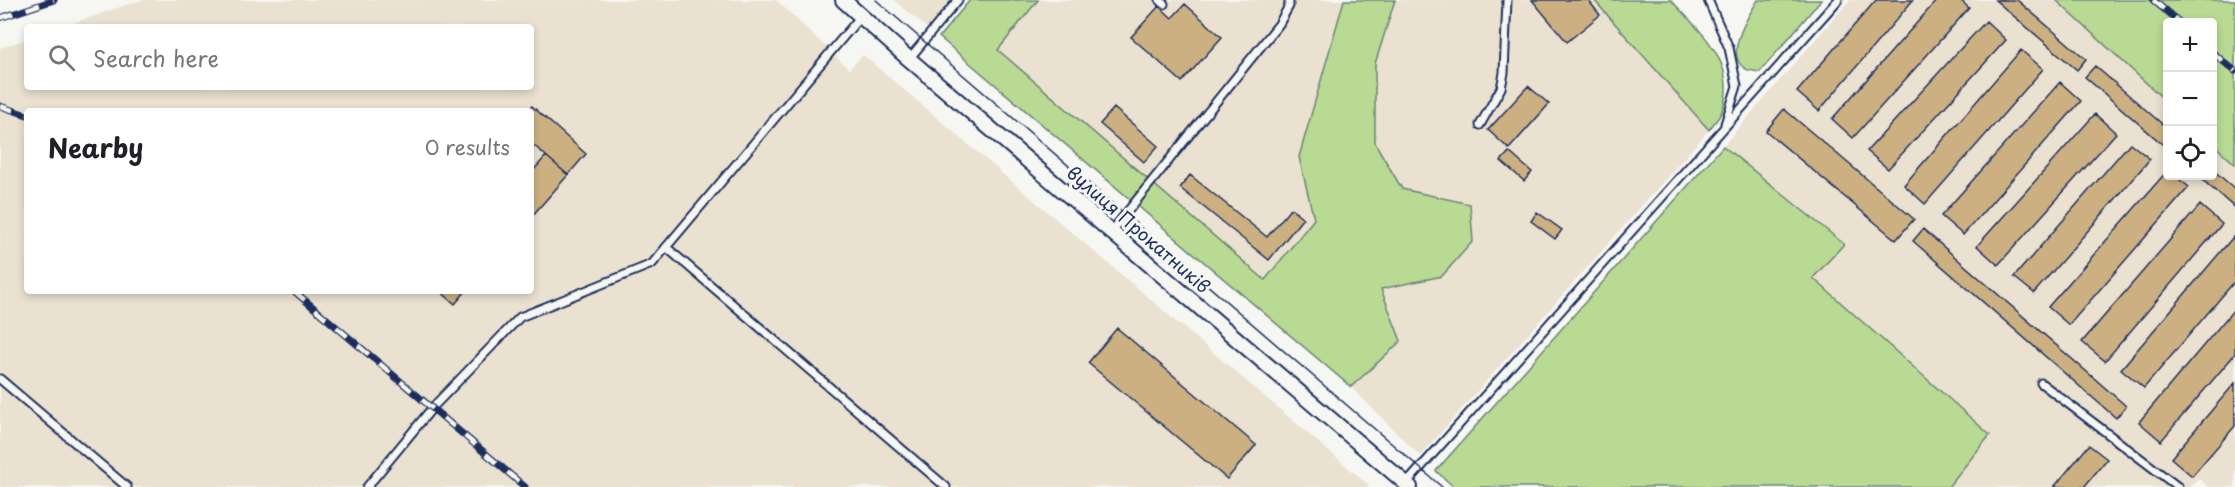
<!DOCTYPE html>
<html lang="en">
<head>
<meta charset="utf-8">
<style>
  :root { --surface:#fff; --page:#f2f2f2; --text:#202124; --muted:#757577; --line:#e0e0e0 }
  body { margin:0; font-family:"Playpen Sans",sans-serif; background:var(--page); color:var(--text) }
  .controls { position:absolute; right:18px; top:18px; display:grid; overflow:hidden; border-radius:6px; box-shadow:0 3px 9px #0003 }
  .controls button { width:54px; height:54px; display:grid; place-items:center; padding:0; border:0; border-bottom:2px solid var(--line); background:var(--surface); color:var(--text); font:30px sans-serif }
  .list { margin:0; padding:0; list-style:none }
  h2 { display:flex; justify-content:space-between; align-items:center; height:78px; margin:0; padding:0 24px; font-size:26px }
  h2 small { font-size:20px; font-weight:400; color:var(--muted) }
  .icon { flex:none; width:33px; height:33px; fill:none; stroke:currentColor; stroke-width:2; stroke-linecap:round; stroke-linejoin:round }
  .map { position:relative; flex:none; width:2235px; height:487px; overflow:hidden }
  .search { position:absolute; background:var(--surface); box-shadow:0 3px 9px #0003; left:24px; top:24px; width:510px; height:66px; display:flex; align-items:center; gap:15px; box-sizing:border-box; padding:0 21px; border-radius:6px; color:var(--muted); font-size:22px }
  .panel { position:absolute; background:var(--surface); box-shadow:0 3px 9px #0003; left:24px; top:108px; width:510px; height:186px; border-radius:6px }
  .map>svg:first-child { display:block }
</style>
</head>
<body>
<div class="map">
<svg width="2235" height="487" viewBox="0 0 2235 487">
  <rect width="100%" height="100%" fill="#f6f6f2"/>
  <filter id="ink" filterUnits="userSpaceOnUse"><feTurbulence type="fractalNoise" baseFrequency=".0167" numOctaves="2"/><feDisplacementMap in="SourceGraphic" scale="12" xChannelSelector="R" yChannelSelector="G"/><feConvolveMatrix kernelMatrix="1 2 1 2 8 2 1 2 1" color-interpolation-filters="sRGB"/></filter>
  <g filter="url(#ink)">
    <!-- built -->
    <path fill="#eae1d0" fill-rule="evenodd" d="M141 0H776L849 69 863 55 1371 487H0V48L27 39V87H531V27H62ZM27 111H531V291H27Z
      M894 0H951L928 29Z
      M1038 0H1344L1299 157 1314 219 1265 280 998 50Z
      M1395 0H1594L1709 130 1420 456 1351 387 1401 341 1380 289 1442 276 1470 204 1402 189 1375 143V64Z
      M1850 0H2056L2167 102 2168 176H2212L2213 144 2235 164V487H2209L2198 478 2190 487H1948L1990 435 1813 278 1843 245 1723 146Z"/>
    <!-- green -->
    <path fill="#b8da93" stroke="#6a8478" stroke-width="1.5" d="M970 0H1038L998 50 1265 280 1314 219 1299 157 1344 0H1395L1375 64V143L1402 189 1470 204 1473 241 1442 276 1381 289 1401 341 1351 387 939 37Z
      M1594 0H1671C1700 32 1739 62 1722 111 1720 117 1713 124 1709 130Z
      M1758 0H1821L1760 72C1756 71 1749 71 1746 69 1722 56 1749 15 1758 0Z
      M2056 0H2235V164L2213 144 2212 22H2168L2167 102Z
      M1723 146 1844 244 1813 278 1990 435 1948 487H1454L1436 471Z"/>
    <!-- building -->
    <path fill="#cdb082" stroke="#1b2f5e" stroke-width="1.5" d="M1532 0H1588L1600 15 1567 42Z
      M1876 0H1913L1819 111 1797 92Z
      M1937 0H1960L1969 8 1853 138 1832 119Z
      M1995 0H2017L2086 59 2077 70Z
      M1185 4 1222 37 1182 82 1131 37 1159 6 1172 18Z
      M1986 21 2006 40 1888 169 1867 151Z
      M2021 50 2043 69 1925 204 1904 185Z
      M2095 66 2168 129V149L2085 77Z
      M2060 82 2081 101 1963 235 1941 216Z
      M1528 86 1549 104 1509 149 1488 130Z
      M532 106 586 154 568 175 531 143V111H527Z
      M1114 108 1158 146 1144 162 1100 124Z
      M1784 109 1914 219 1896 240 1766 131Z
      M2095 114 2116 133 1998 265 1977 246Z
      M2130 143 2150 159 2034 293 2014 277Z
      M1509 152 1532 172 1524 181 1501 161Z
      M546 156 568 175 531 217V173Z
      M2212 169 2235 189V208L2198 176H2212Z
      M2168 170V176H2175L2189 187 2069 325 2048 307Z
      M1190 175 1267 237 1291 208 1303 218 1269 260 1180 188Z
      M2200 205 2222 224 2105 361 2082 342Z
      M1537 212 1562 230 1555 239 1531 221Z
      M1923 229 2126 406 2116 418 1913 241Z
      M2234 236 2235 281 2144 388 2121 369Z
      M440 291H466L455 304Z
      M2235 308V354L2161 441 2139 422Z
      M1117 328 1256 445 1227 479 1088 363Z
      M2235 383V426L2192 476 2171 458Z
      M2089 445 2107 459 2084 487H2054Z"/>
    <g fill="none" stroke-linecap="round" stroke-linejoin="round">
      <defs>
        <path id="service" d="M1160 0 1164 4
          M1708 0 1729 48 1737 86 1725 124
          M909 59 958 0
          M1480 125 1501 88 1504 73 1507 0
          M1111 232 1279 24 1289 6V0
          M666 247 946 487
          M0 379 127 487
          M2041 383 2178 487
          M1406 484 1838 0
          M367 487 433 407 520 317 652 264 861 16"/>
        <path id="minor" d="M843 0 909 59 1410 487"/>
      </defs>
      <!-- service casing -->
      <use href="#service" stroke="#1b2f5e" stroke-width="11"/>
      <!-- minor casing -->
      <use href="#minor" stroke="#1b2f5e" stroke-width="18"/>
      <!-- service -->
      <use href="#service" stroke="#f6f6f2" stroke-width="7"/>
      <!-- minor -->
      <use href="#minor" stroke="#f6f6f2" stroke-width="14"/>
      <!-- tram -->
      <path stroke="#1b2f5e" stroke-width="1.5" d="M876 0 1442 487"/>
      <defs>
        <path id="rail" d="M2153 0 2179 22
          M0 18 54 0
          M2212 52 2235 71
          M0 106 27 115
          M294 291 525 487"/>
      </defs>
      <!-- rail casing -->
      <use href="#rail" stroke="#1b2f5e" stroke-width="7"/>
      <!-- rail -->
      <use href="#rail" stroke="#f6f6f2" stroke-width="4.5" stroke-dasharray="14" stroke-linecap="butt"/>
    </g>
  </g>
  <g text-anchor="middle" stroke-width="6" stroke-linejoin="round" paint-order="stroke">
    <!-- street labels -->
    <g font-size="18" fill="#1b2f5e" stroke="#f6f6f2">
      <text transform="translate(1138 230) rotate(41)" y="6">вулиця Прокатників</text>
    </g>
  </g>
</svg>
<div class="controls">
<button>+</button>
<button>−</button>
<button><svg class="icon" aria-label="locate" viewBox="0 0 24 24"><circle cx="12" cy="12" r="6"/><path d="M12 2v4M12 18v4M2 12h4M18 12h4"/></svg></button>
</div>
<div class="search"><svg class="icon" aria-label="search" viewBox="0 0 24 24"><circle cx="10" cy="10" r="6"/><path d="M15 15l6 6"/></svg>Search here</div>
<section class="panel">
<h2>Nearby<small>0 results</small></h2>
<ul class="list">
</ul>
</section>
</div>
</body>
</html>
